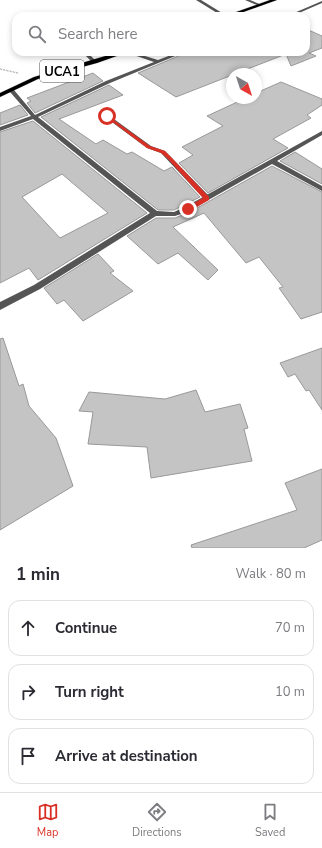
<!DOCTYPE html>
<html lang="en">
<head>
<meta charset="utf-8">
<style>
  :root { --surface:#fff; --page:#f7f7f7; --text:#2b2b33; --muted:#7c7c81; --line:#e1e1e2; --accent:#d93025 }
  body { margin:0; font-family:"Nunito Sans",sans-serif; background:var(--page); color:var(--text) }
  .compass { position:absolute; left:226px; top:68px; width:36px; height:36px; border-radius:50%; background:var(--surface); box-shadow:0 2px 6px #0003; rotate:141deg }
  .stop { position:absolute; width:12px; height:12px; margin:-9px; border:3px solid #d93025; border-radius:50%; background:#fff }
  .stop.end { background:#d93025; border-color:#fff; box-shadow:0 1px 4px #0008 }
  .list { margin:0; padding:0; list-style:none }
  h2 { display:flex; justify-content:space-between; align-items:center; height:52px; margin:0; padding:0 16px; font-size:17px }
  h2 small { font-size:13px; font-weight:400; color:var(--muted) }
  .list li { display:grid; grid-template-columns:26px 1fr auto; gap:12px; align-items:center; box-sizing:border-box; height:56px; margin:0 8px 8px; padding:0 8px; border:1px solid var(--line); border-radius:12px }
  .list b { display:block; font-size:15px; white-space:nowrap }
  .list em { font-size:13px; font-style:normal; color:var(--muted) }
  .icon { flex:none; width:22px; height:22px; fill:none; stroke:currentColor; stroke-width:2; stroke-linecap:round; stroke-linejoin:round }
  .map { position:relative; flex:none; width:322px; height:548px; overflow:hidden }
  .search { position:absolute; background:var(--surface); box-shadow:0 2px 6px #0003; left:12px; right:12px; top:12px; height:44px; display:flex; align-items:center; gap:10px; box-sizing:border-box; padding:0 14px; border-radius:12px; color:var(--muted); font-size:15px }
  .sheet { height:244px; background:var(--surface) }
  nav { display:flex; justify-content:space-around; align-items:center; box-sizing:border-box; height:56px; border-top:1px solid var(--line); background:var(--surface); font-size:11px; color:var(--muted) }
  nav a { display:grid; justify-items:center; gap:2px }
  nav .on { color:var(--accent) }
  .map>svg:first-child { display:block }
</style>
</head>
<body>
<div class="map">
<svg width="322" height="548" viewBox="0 0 322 548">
  <rect width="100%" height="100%" fill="#fff"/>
  <!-- building -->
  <path fill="#c4c4c4" stroke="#999" fill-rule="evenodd" d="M306 29 322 36V48L309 53 316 56 291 66 286 54 176 97 138 73 188 52H306Z
    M93 73 103 81 35 113 27 103 31 101 27 98Z
    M281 82 322 99V105L307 115 311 118 273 139 288 148 208 193 179 163 193 155 182 147 223 126 207 116 246 98H256V93Z
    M109 85 123 95 59 119 96 144 103 140 127 154 132 152 164 171 172 167 200 197 174 210H158L41 117Z
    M20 105 28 115 0 125V113Z
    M33 121 147 213 38 280 29 268 0 283V132ZM62 174 108 213 60 238 22 197Z
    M295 152 322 169V184L280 161Z
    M272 166 322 192V312L301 319 279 288 283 287 259 257 246 263 204 213 173 227 218 270 208 280 178 253 158 264 127 236 156 218H175L190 212Z
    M98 254 114 271 110 273 133 291 83 321 64 300 57 304 44 288Z
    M3 338 19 386 23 384 29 406 56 438 73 486 0 530V339Z
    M322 348V410L309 390 306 391 295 374 288 377 280 363Z
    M196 390 205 412 240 404 248 428 244 429 252 461 151 478 147 447 88 444 93 412 79 411 89 392 165 399Z
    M322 469V540L304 548H192L191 545 297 510 285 483Z"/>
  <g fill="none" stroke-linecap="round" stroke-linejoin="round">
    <defs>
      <path id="primary" d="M270 0H277L232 16H225Z
        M119 52H128L97 63 38 79 0 97V93L34 77Z"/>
    </defs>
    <!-- primary casing -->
    <use href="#primary" stroke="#dbdbdb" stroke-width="1"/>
    <!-- path -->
    <path stroke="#777" stroke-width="1.5" stroke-dasharray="0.5 1" stroke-linecap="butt" d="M0 69 18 73"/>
    <!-- lane -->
    <path fill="#555" fill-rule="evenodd" d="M196 0H201L227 16H222Z
      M245 0H250L262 5 259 6Z
      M82 52H87L97 62 93 63Z
      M107 114 151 146 165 151 209 196V200H205L161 153 147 148 105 117 104 116Z"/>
    <!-- street -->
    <path fill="#555" fill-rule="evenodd" d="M322 1V3L292 16H287Z
      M125 52H132L158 60 179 52H185L110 83 38 117 157 211 174 212 185 207 322 131V135L277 161 322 186V191L272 164 189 211 175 216H156L40 289 0 310V302L34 285 150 213 33 119 0 131V127L31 116 10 92V90H14L35 115 106 81 154 62Z"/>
    <!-- primary -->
    <use href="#primary" fill="#000" fill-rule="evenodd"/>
  </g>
  <!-- route -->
  <path fill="#d93025" d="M107 115 150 146 165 151 171 157 209 197V200L190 211H185V208L203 198 168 159 161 153 147 148 106 117Z"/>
  <g text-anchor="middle" stroke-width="4" stroke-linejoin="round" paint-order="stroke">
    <!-- shield labels -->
    <rect fill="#fff" stroke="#4c4c4c" stroke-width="1" x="40" y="60" width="44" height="22" rx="3"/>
    <g font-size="13" font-weight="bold" fill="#000">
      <text x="62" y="76">UCA1</text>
    </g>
  </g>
</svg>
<svg class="compass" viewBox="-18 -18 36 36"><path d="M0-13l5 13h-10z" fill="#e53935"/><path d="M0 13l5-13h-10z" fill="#7c7c81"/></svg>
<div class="stop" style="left:107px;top:116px"></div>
<div class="stop end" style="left:188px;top:209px"></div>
<div class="search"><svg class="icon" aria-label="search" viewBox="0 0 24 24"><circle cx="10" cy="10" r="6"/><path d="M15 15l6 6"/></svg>Search here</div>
</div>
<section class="sheet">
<h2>1 min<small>Walk · 80 m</small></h2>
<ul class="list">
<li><svg class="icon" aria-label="ahead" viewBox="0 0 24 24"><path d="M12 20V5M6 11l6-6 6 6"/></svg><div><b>Continue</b></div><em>70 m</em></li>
<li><svg class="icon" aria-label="right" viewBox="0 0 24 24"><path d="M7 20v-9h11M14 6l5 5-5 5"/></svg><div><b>Turn right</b></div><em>10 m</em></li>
<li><svg class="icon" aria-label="arrive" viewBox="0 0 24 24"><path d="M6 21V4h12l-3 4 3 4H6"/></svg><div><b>Arrive at destination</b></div></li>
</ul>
</section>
<nav>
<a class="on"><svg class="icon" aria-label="map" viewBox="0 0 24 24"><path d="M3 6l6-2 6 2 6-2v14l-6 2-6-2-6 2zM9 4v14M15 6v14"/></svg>Map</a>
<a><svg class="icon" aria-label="directions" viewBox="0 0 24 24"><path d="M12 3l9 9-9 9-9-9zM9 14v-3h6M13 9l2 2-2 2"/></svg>Directions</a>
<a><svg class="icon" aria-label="saved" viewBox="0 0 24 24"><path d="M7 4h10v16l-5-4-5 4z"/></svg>Saved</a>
</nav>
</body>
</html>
